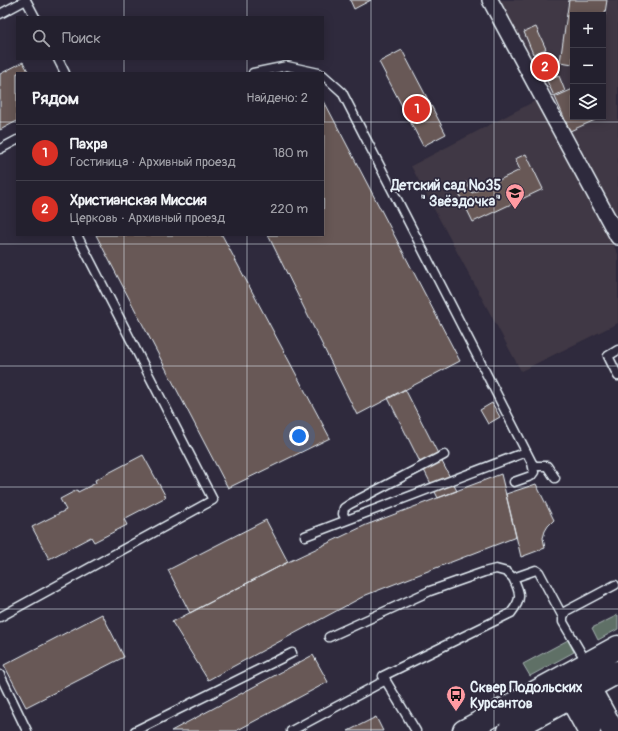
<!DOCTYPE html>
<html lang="ru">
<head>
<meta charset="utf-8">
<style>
  :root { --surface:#23202e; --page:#2f2d3a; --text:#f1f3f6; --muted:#a3a3aa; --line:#403e4a; --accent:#d93025 }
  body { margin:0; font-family:Pangolin,sans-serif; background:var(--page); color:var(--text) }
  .controls { position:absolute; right:12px; top:12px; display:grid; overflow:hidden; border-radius:0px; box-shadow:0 2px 10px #0003 }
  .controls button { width:36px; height:36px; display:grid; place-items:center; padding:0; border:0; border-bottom:1px solid var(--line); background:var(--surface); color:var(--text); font:20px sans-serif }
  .you { position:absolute; left:299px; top:436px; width:14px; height:14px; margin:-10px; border:3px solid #fff; border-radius:50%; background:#1a73e8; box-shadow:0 0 0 6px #1a73e833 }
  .badge { display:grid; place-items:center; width:26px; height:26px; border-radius:50%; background:var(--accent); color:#fff; font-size:13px; font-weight:700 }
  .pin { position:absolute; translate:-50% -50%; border:2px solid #fff; box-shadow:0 1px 4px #0006 }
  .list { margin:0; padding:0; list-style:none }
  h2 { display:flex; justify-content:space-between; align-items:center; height:52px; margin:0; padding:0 16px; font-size:17px }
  h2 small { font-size:13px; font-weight:400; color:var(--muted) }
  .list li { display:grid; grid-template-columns:26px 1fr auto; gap:12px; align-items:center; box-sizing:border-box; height:56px; padding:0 16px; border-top:1px solid var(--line) }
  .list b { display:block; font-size:15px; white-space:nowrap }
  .list p { margin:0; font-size:13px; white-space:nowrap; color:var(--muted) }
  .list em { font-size:13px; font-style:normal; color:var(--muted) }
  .icon { flex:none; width:22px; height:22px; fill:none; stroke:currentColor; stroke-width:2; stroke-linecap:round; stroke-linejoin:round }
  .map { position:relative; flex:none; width:618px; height:731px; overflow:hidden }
  .search { position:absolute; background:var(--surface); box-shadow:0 2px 10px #0003; left:16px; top:16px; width:308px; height:44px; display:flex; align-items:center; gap:10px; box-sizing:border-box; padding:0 14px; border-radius:0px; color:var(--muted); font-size:15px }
  .panel { position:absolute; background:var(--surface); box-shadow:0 2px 10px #0003; left:16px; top:72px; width:308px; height:164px; border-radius:0px }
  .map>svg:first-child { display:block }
</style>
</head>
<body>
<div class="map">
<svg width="618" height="731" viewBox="0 0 618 731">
  <rect width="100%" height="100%" fill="#2f2a3d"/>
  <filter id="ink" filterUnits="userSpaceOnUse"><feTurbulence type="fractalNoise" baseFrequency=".025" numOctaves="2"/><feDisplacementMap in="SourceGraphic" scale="8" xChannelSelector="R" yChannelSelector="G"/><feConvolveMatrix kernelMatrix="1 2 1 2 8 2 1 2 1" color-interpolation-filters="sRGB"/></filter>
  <g filter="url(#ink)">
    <!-- built -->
    <path fill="#403844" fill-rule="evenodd" d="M497 0H618V220ZM573 15H603V117H573Z
      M537 100 618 254V323L521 371 411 166Z"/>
    <!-- green -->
    <path fill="#5e6f66" stroke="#a3b0af" d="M618 615V629L598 640 592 628Z
      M568 640 574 652 530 676 523 664Z"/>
    <!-- building -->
    <path fill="#685856" stroke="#e8f1f8" d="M350 0H371L354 9Z
      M569 0H607L603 26V15H573V64L560 62Z
      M536 27 546 49 533 54 524 32Z
      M402 50 446 134 423 146 379 62Z
      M547 51 557 75 546 79 536 56Z
      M23 62 29 73H17V121L0 130V74Z
      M559 76 565 91 554 96 547 81Z
      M573 89V117H594L595 120 570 131 555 97Z
      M324 101 460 361 357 415 268 235H323Z
      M526 154 543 189 473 222 456 187 466 182 472 193 520 170 515 159Z
      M96 235H222L330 438 228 488Z
      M405 389 457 491 438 498 388 398Z
      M492 403 500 417 488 424 480 410Z
      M143 455 166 497 124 519 127 525 94 542 91 537 49 559 32 527 66 510 60 499 77 490 78 492 96 483 95 480Z
      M501 474 516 537 366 595 208 680 172 622 288 562 366 525Z
      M536 484 554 520 548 526 545 531 543 538 545 548 521 557 506 494Z
      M266 520 288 562 190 613 168 570Z
      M102 614 124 657 26 707 4 665Z
      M313 655 328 682 236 731H171Z
      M376 717 383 731H348Z"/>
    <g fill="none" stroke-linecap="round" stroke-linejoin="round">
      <defs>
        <path id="lane" d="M26 0 35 17
          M0 14 26 0
          M58 59 65 73
          M253 73 287 66 319 73
          M323 75 342 92 532 463 534 472 531 476 514 482
          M0 149 17 140
          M618 350 608 356 618 376
          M532 463 535 466H547L555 478
          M346 520 343 514 344 508 350 504 444 455
          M305 536 526 452
          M0 617 213 500 77 235
          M329 637 430 591 484 572 496 569 507 572 513 578 536 570 539 572 563 617
          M587 663 563 622V617L566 611 615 585
          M0 675 27 731
          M135 731 292 653
          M291 731 386 680
          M416 731 383 676 511 613C522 599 521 594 513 578"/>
        <path id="street" d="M490 0 618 237"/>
        <path id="secondary" d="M575 675 589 688 613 731
          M572 679 571 698 589 731"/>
        <path id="primary" d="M464 731 618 647
          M509 731 618 672"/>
      </defs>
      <!-- lane casing -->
      <use href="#lane" stroke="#e8f1f8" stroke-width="11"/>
      <!-- street casing -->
      <use href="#street" stroke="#e8f1f8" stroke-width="18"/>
      <!-- secondary casing -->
      <use href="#secondary" stroke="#e8f1f8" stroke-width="25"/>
      <!-- primary casing -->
      <use href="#primary" stroke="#e8f1f8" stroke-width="25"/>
      <!-- lane -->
      <use href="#lane" stroke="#2f2a3d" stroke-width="8"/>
      <!-- street -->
      <use href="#street" stroke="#2f2a3d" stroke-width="15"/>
      <!-- secondary -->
      <use href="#secondary" stroke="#2f2a3d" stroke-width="22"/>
      <!-- primary -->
      <use href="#primary" stroke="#2f2a3d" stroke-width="22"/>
    </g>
  </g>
  <!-- grid -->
  <path fill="none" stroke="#e8f1f8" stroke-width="1" stroke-opacity="0.55" d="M124 0V17M247 0V17M371 0V731M494 0V731M124 59V73M247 59V73M0 122H17M323 122H618M124 235V731M247 235V731M0 244H618M0 366H618M0 487H618M0 609H618"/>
  <!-- icons -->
  <defs>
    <symbol id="school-pin" viewBox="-11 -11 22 30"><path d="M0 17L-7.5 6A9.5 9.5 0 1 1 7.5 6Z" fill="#ff9aa2" stroke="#2f2a3d"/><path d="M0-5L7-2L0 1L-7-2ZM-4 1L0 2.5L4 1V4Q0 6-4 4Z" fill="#111"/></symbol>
    <symbol id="bus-pin" viewBox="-11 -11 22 30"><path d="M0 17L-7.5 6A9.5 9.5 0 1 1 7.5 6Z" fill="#ff9aa2" stroke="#2f2a3d"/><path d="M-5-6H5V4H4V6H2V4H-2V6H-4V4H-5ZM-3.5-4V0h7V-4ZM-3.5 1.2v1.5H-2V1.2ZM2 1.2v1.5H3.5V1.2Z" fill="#111"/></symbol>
  </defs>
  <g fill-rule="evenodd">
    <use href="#school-pin" x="504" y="182" width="22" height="30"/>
    <use href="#bus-pin" x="445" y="684" width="22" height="30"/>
  </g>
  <g text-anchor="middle" stroke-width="3.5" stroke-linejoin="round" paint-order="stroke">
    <!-- poi labels -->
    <g font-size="14" font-weight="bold" fill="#e8f1f8" stroke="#2f2a3d" text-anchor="end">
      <text x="501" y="190">Детский сад №35<tspan x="501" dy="16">" Звёздочка"</tspan></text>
      <text x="470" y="692" text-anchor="start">Сквер Подольских<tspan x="470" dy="16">Курсантов</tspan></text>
    </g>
  </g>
</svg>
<div class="controls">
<button>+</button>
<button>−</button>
<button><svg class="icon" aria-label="layers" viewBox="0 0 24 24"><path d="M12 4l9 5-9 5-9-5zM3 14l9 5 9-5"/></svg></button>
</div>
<div class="you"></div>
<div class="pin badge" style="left:417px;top:109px">1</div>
<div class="pin badge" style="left:545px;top:67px">2</div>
<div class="search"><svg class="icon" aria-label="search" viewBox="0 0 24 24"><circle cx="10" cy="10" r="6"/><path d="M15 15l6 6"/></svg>Поиск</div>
<section class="panel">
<h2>Рядом<small>Найдено: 2</small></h2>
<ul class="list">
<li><span class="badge">1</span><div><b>Пахра</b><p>Гостиница · Архивный проезд</p></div><em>180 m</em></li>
<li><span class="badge">2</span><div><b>Христианская Миссия</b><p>Церковь · Архивный проезд</p></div><em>220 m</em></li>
</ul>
</section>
</div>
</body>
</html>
